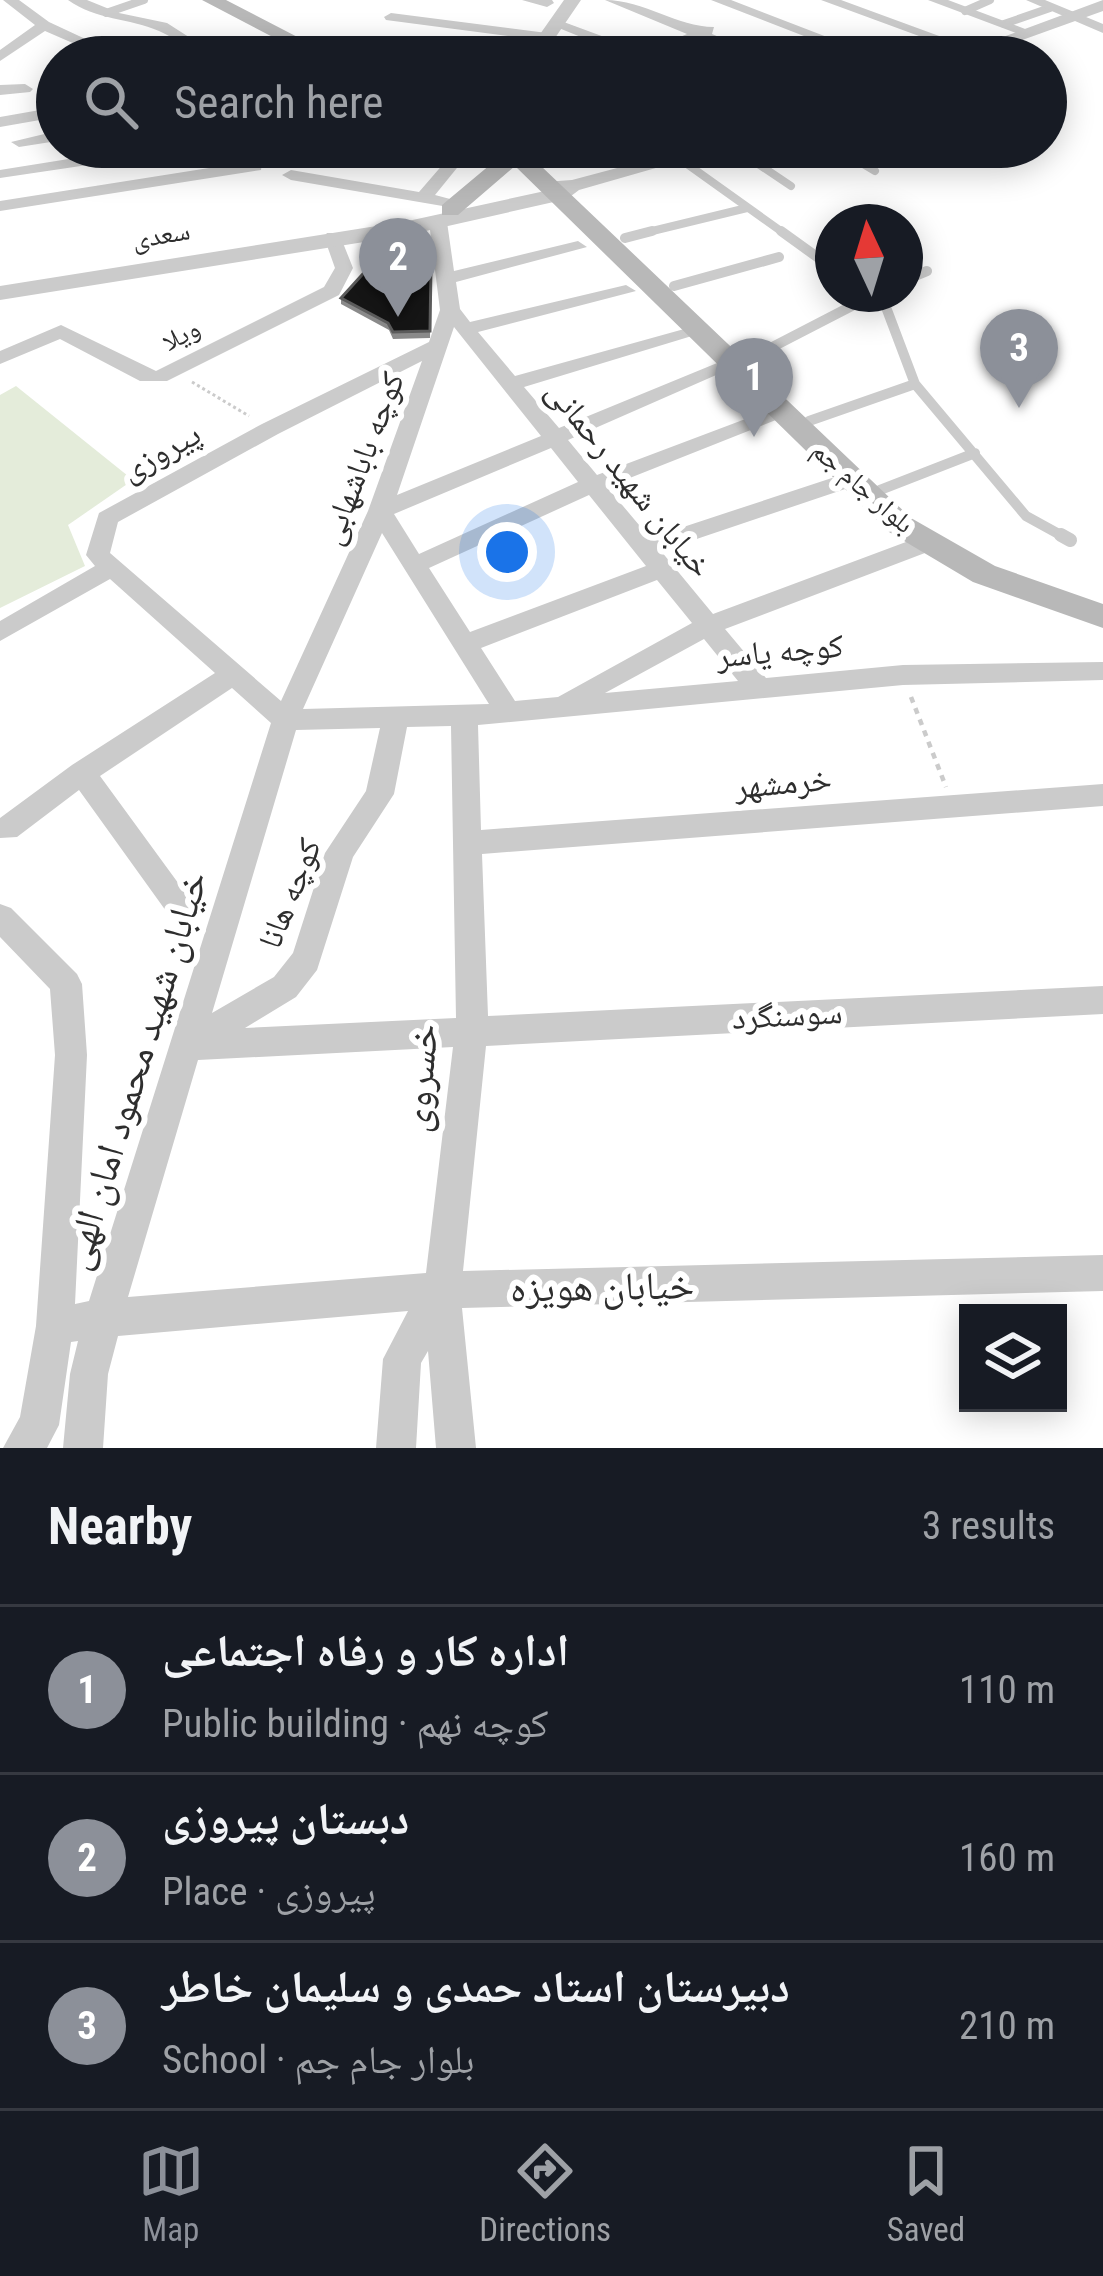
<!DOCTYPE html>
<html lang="en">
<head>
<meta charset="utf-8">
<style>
  :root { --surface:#171b24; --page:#242831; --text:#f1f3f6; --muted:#9ea1a6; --line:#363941; --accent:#8c9099 }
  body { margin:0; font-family:"Roboto Condensed","Noto Naskh Arabic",sans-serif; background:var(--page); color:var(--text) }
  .controls { position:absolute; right:36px; bottom:36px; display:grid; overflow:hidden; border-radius:0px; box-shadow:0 6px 30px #0003 }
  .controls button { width:108px; height:108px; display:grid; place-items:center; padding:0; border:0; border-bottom:3px solid var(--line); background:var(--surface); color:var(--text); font:60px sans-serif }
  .compass { position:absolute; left:815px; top:204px; width:108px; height:108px; border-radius:50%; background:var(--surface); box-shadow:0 6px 30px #0003; rotate:356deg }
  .you { position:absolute; left:507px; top:552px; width:42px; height:42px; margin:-30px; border:9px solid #fff; border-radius:50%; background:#1a73e8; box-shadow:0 0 0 18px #1a73e833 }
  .badge { display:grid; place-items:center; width:78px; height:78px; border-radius:50%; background:var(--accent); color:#fff; font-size:39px; font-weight:700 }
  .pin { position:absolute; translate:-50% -99px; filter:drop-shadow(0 3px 6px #0008) }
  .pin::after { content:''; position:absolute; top:63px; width:42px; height:36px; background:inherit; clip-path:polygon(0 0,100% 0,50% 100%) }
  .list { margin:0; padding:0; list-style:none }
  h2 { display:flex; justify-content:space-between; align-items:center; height:156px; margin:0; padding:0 48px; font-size:51px }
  h2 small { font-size:39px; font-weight:400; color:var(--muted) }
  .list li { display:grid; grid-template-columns:78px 1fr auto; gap:36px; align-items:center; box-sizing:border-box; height:168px; padding:0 48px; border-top:3px solid var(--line) }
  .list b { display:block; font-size:45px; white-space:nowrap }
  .list p { margin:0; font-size:39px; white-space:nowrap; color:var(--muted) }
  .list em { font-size:39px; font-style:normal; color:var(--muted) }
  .icon { flex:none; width:66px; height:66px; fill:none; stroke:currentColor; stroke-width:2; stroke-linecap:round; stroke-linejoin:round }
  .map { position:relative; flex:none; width:1103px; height:1448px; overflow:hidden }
  .search { position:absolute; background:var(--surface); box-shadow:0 6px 30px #0003; left:36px; right:36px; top:36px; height:132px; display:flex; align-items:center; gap:30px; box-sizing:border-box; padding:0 42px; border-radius:66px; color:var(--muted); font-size:45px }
  .sheet { height:660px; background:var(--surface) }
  nav { display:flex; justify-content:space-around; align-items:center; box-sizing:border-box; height:168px; border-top:3px solid var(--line); background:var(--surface); font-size:33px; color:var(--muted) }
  nav a { display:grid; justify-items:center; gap:6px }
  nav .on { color:var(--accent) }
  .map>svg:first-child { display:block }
</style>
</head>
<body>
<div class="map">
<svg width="1103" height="1448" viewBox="0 0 1103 1448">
  <rect width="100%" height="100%" fill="#fff"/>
  <!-- green -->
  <path fill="#e4ecda" d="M16 386 133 480 68 525 85 566 0 608V395Z"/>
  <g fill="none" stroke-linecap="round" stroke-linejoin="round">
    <!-- path-far1 -->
    <path stroke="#cbcbcb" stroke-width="3" stroke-dasharray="3 3" stroke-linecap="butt" d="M192 382 249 416"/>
    <!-- path -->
    <path stroke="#cbcbcb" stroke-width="4.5" stroke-dasharray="6 6" stroke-linecap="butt" d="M911 697 946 787"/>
    <!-- service-far2 -->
    <path stroke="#cbcbcb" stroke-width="8" d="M965 11 990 0
      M106 13 144 0
      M1004 24 1050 8
      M733 147 791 186
      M835 147 875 171
      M680 159 785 234
      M640 234 747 208"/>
    <!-- service-far1 -->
    <path stroke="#cbcbcb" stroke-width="10" d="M781 231 824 262
      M625 238 652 231
      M905 280 927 271
      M674 286 779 257
      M881 294 915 384 1026 516 1066 538
      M749 359 875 294
      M809 421 915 384
      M880 490 975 453"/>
    <!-- service -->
    <path stroke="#cbcbcb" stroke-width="14" d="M1061 535 1070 540"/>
    <!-- minor -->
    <path fill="#cbcbcb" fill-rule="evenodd" d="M3 0H19L49 22 124 57H105L45 31 0 61V50L35 25Z
      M68 0H87L119 13 167 23 220 57C194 57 182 41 159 31 129 18 96 20 68 0Z
      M522 0H552L554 3 547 7Z
      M605 0C644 0 677 27 714 27L712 34 766 57H746L700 39 659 57H630L549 24 561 21 645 52 687 34Z
      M711 0H731L879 57H858Z
      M821 0H841L980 51 968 54Z
      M928 0H948L1033 32 1021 35Z
      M1026 0H1045L1103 24V33Z
      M391 13 547 33 554 37 547 41 386 20 384 17Z
      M328 40 420 53 427 57H388L323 47V41Z
      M25 84 33 89 30 92 0 95V85Z
      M57 107V117L0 127V117Z
      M57 131V141L19 147 11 142Z
      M144 147H183L175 152 0 178V170L6 169Z
      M248 147H264L261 170 0 211V201L247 162Z
      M295 147H474L435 195 469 204 460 209 291 180 282 175 291 170 419 192 451 155 376 151 302 154Z
      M648 147H669L688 159 674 163Z
      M438 217 447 222 454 271 578 241 587 247 456 282 460 309 470 322 626 285 636 291 478 332 515 376 695 326 705 332 524 387 559 428 722 361H736L739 365 568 440 597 475 772 409 780 408 791 414 607 487 650 538 841 475H857V485L661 551 713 614 922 536H938L942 542 938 548 725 629 766 678 903 665 1103 662V680L903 685 478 725 481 830 1103 784V806L482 854 488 1016 1103 986V1014L486 1046 463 1271 1103 1255V1291L462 1308 476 1448H436L428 1351 421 1363 416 1448H376L383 1359 408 1311 118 1336 108 1374 103 1448H63L70 1374 78 1341 71 1342 59 1425 47 1448H3L20 1417 36 1326 55 1055 50 989 0 937V904L11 908 77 974 82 984 87 1055 75 1304 89 1301 271 723 232 688 100 776 192 902 188 911 177 915 166 911 79 790 17 837 0 838V818L72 765 215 673 110 579 0 641V621L95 566 86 555 99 513 262 424 429 342 440 310 429 222ZM454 327 541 436 397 495ZM422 361 368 511 281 701 110 553 118 522 278 434ZM551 448 578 482 419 554 394 514ZM589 495 646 566 470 632 429 568ZM382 533 489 704 303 709ZM657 580 692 623 558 697 515 701 481 648ZM704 639 738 681 605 693ZM451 726 456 1018 245 1028 296 997 317 970 353 857 394 794 407 727ZM380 728 366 791 325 853 293 953 274 977 212 1013 296 730ZM453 1047 426 1273 128 1297 198 1060Z
      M327 233H339L353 268 339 295 167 381H140L60 339 0 364V351L61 325 156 371 324 287 335 268 324 237Z"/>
    <!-- tertiary -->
    <path fill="#cbcbcb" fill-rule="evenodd" d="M564 0H581L542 57H524Z
      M1103 0V11L975 57H949Z
      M696 147H729L579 190 567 199 408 235 0 300V286L408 221 545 191 540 186 544 182 572 180Z"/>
    <!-- secondary -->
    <path fill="#b8b8b8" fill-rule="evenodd" d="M202 0H226L336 57H311Z
      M497 147H521L911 518 995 566 1103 604V628L973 582 889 532 515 166 458 215H442V205L503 154Z"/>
  </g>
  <!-- wall -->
  <path fill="#8a8a8a" d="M431 266 430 338 393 339 389 330 341 304V298Z"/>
  <!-- building -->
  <path fill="#151515" stroke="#5b5b5b" stroke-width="3" d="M371 265 431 266 430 331 393 332 388 323 341 298Z"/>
  <g text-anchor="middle" stroke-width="12" stroke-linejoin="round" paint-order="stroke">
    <!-- far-street labels -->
    <g font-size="27" fill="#2e2e2e" stroke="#fff">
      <text transform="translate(161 235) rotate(-10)" y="9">سعدی</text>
      <text transform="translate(181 335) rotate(-27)" y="9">ویلا</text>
      <text transform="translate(863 487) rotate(41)" y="9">بلوار جام جم</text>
    </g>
    <!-- street labels -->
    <g font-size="33" fill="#2e2e2e" stroke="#fff">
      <text transform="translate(160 451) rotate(-29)" y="12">پیروزی</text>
      <text transform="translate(361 458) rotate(-69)" y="12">کوچه باباشهابی</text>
      <text transform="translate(630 478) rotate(51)" y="12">خیابان شهید رحمانی</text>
      <text transform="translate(780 650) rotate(-5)" y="12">کوچه یاسر</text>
      <text transform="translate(783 782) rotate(-5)" y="12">خرمشهر</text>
      <text transform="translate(289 893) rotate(-68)" y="12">کوچه هانا</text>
      <text transform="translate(787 1014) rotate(-3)" y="12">سوسنگرد</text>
    </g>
    <!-- near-street labels -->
    <g font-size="39" fill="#2e2e2e" stroke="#fff">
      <text transform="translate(134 1070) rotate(-73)" y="14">خیابان شهید محمود امان الهی</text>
      <text transform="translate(419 1078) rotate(-85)" y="14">خسروی</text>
      <text transform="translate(602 1286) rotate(-1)" y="14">خیابان هویزه</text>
    </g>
  </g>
</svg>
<div class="controls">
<button><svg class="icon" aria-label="layers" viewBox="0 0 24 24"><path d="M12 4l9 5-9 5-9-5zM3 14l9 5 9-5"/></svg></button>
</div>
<svg class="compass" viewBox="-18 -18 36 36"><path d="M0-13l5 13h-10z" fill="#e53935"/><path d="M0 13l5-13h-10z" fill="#9ea1a6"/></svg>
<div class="you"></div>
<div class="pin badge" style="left:754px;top:437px">1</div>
<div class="pin badge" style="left:398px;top:317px">2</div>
<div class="pin badge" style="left:1019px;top:408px">3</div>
<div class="search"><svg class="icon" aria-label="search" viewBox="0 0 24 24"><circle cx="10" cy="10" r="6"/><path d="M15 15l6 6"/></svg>Search here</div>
</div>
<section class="sheet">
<h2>Nearby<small>3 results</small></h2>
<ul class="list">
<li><span class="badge">1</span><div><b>اداره کار و رفاه اجتماعی</b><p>Public building · کوچه نهم</p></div><em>110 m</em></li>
<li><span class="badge">2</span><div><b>دبستان پیروزی</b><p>Place · پیروزی</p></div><em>160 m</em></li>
<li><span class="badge">3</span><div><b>دبیرستان استاد حمدی و سلیمان خاطر</b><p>School · بلوار جام جم</p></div><em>210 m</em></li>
</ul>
</section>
<nav>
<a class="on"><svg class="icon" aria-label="map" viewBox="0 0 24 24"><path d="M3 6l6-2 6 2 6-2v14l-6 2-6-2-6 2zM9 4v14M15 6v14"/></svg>Map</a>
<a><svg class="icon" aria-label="directions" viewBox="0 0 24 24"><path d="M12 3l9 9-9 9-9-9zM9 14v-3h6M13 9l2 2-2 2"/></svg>Directions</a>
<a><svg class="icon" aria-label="saved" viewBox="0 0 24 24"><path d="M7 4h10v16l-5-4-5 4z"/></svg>Saved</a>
</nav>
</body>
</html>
